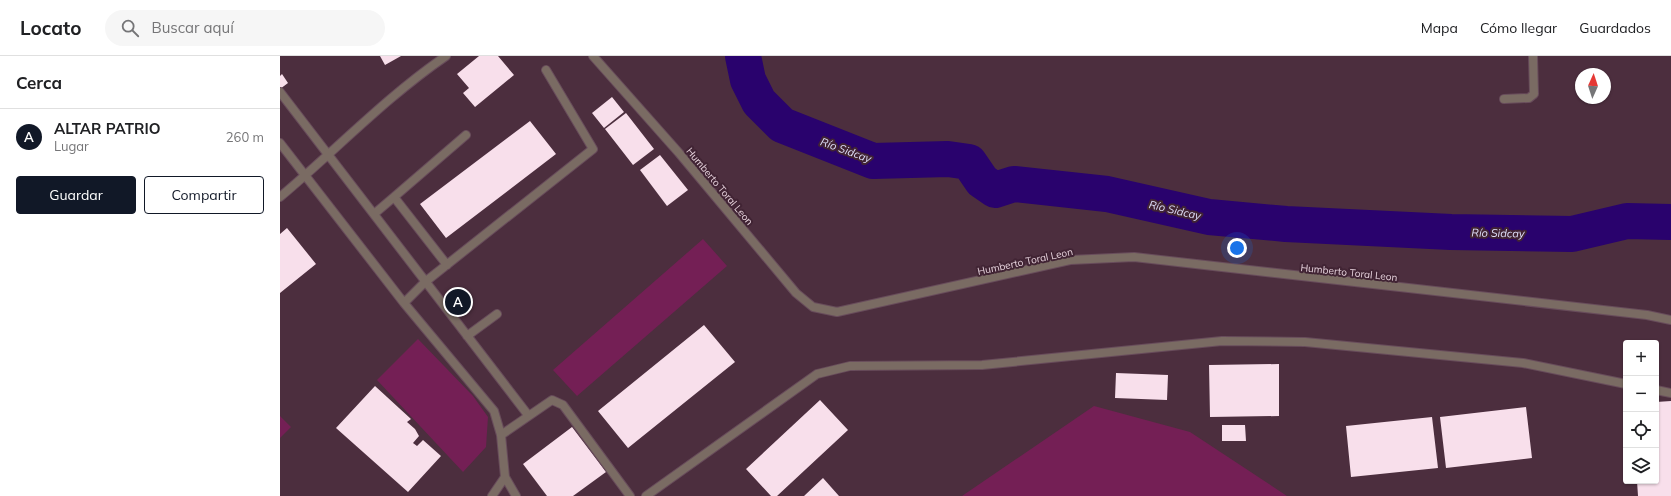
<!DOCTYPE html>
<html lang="es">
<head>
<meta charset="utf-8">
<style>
  :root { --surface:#fff; --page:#f6f6f6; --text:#202124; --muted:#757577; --line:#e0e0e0; --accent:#111827 }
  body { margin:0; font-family:Mulish,sans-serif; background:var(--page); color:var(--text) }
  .controls { position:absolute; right:12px; bottom:12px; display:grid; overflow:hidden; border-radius:4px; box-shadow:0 1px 3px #0004 }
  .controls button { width:36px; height:36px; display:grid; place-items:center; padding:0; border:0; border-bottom:1px solid var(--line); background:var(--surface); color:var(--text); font:20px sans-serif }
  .compass { position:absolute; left:1295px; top:12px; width:36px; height:36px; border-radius:50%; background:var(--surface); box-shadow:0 1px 3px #0004; rotate:3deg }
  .you { position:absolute; left:957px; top:192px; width:14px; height:14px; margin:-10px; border:3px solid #fff; border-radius:50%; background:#1a73e8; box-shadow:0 0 0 6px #1a73e833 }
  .badge { display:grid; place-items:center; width:26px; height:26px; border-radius:50%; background:var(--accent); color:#fff; font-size:13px; font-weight:700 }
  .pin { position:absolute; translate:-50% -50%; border:2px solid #fff; box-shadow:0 1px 4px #0006 }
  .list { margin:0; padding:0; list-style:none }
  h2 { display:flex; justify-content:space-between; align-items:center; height:52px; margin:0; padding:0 16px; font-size:17px }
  h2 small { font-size:13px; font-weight:400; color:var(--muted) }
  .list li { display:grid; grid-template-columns:26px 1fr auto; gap:12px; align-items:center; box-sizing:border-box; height:56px; padding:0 16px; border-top:1px solid var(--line) }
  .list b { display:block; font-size:15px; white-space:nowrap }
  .list p { margin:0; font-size:13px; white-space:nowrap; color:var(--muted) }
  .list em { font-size:13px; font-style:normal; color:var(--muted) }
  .actions { display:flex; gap:8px; padding:12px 16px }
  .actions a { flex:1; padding:9px 0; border:1px solid var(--accent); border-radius:4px; text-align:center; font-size:14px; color:var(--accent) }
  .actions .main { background:var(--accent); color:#fff }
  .icon { flex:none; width:22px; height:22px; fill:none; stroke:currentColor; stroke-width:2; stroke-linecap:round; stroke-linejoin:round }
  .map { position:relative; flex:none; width:1391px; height:440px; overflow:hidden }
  header { display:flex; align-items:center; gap:24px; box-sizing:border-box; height:56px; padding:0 20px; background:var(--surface); border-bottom:1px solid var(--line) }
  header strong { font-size:19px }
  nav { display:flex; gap:22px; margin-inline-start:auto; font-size:14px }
  .search { width:280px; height:36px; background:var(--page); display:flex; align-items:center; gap:10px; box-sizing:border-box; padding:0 14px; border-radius:22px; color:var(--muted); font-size:15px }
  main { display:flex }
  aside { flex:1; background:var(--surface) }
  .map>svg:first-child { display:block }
</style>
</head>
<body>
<header>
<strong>Locato</strong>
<div class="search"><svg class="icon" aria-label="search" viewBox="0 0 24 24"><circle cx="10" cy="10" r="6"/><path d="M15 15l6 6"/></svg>Buscar aquí</div>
<nav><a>Mapa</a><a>Cómo llegar</a><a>Guardados</a></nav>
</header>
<main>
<aside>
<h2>Cerca<small></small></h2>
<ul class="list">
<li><span class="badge">A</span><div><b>ALTAR PATRIO</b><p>Lugar</p></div><em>260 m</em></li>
</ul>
<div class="actions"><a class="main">Guardar</a><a>Compartir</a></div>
</aside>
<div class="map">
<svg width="1391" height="440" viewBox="0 0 1391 440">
  <rect width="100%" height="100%" fill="#4c2e3e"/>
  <!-- green -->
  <path fill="#741f55" d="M423 183 447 210 297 340 273 314Z
    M138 283 193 340 208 361 206 391 183 416 97 324Z
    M814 350 910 376 1007 440H682Z
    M0 360 11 371 0 382Z"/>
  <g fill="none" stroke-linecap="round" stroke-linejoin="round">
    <!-- river -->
    <path stroke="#29026d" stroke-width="36" d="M463 0 468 24 479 46 502 69 593 105 668 103 689 106 702 125 715 134 734 128 827 138 929 161 1006 168 1171 176 1292 178 1347 165 1391 166"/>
  </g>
  <!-- building -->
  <path fill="#f8dfeb" d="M100 0H121L105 9Z
    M199 0H218L234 19 195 51 183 37 189 32 177 18Z
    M2 18 8 27 0 33V20Z
    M332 41 344 56 324 72 312 57Z
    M346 57 374 93 353 109 325 73Z
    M250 65 276 98 166 182 140 148Z
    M380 99 408 134 387 150 360 114Z
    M7 172 36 208 0 237V178Z
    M424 269 455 306 348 392 318 355Z
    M999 308V360L930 361 929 309Z
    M836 317 888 319 887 344 835 342Z
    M95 330 131 363 127 366 135 373 139 380 133 387 137 390 143 384 161 400 128 436 56 372Z
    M540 344 568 374 497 440H491L466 413Z
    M1391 345V440H1358L1357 425H1376V346Z
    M1246 351 1252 402 1166 412 1160 361Z
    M1152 361 1158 412 1071 421 1066 370Z
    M942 369H965L966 385H942Z
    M292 371 326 416 293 440H267L243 408Z
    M543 422 559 440H524Z"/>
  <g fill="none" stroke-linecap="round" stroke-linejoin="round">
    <defs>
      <path id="service" d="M0 36 248 359
        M1224 43 1249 42 1254 38 1253 0
        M0 87 124 247 214 355 221 379 225 421 236 440
        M0 141C56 94 106 41 166 0
        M114 141 186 79
        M94 158 114 141 167 209
        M124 247 145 226 313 93 266 14
        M187 280 217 258
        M1376 334 1391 337
        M221 379 272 344 283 349 350 440
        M212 440 225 421
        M366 440 537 318 570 310 702 309 942 285 1025 286 1243 307 1346 328"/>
      <path id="minor" d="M313 0 399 97 516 237 533 251 557 256 790 204 854 201 1367 259 1391 264"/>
    </defs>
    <!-- service casing -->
    <use href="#service" stroke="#684c5b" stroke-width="10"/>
    <!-- minor casing -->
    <use href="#minor" stroke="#684c5b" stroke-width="10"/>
    <!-- service -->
    <use href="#service" stroke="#7a6b63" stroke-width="8"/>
    <!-- minor -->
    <use href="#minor" stroke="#7a6b63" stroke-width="8"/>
  </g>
  <g text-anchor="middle" stroke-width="4" stroke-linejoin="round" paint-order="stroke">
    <!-- street labels -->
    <g font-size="10" fill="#e7d3dd" stroke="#412434">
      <text transform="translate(440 130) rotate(50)" y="4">Humberto Toral Leon</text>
      <text transform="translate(745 205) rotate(-12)" y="4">Humberto Toral Leon</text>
      <text transform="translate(1069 216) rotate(6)" y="4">Humberto Toral Leon</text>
    </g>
    <!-- water labels -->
    <g font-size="11" font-style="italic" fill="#dedef9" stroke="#412434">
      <text transform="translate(566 94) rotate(20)" y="4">Río Sidcay</text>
      <text transform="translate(895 154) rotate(13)" y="4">Río Sidcay</text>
      <text transform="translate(1218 177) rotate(1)" y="4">Río Sidcay</text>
    </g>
  </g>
</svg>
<div class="controls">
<button>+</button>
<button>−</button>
<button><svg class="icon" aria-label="locate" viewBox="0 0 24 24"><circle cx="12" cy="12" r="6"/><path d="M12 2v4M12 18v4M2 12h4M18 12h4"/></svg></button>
<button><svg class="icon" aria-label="layers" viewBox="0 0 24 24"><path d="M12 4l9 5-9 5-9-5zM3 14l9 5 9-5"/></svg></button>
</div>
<svg class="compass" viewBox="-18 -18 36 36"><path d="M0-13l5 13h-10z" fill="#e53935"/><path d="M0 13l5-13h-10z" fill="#757577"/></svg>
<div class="you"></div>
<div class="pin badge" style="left:178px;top:246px">A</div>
</div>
</main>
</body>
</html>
